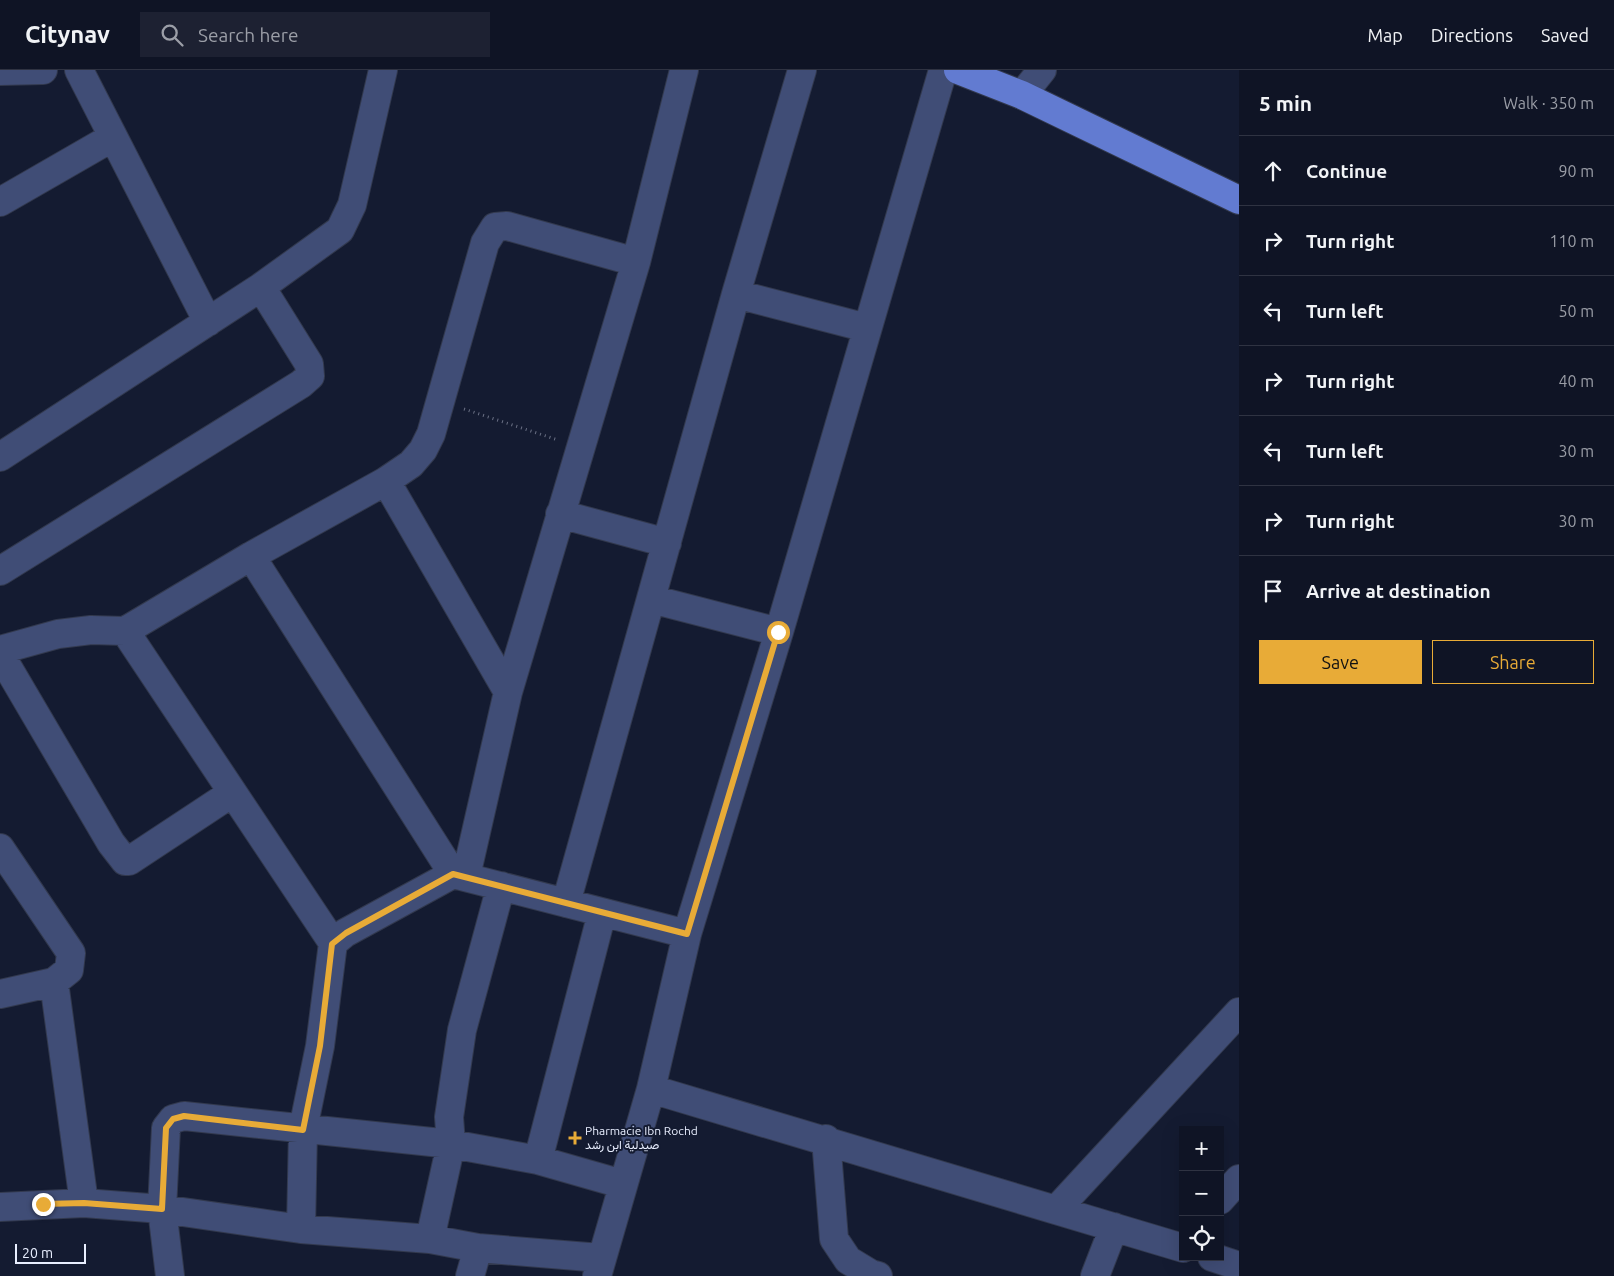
<!DOCTYPE html>
<html lang="en">
<head>
<meta charset="utf-8">
<style>
  :root { --surface:#0f1425; --page:#1d2132; --text:#f1f3f6; --muted:#9b9ea7; --line:#2f3342; --accent:#e8ab37 }
  body { margin:0; font-family:Ubuntu,Vazirmatn,sans-serif; background:var(--page); color:var(--text) }
  .controls { position:absolute; right:15px; bottom:15px; display:grid; overflow:hidden; border-radius:0px; box-shadow:0 5px 20px #0002 }
  .controls button { width:45px; height:45px; display:grid; place-items:center; padding:0; border:0; border-bottom:1px solid var(--line); background:var(--surface); color:var(--text); font:25px sans-serif }
  .scale { position:absolute; left:15px; bottom:12px; width:71px; box-sizing:border-box; padding-left:5px; border:2px solid #e9efff; border-top:0; font-size:14px; line-height:18px; white-space:nowrap; color:#e9efff; -webkit-text-stroke:4px #141b31; paint-order:stroke }
  .stop { position:absolute; width:15px; height:15px; margin:-11px; border:4px solid #e8ab37; border-radius:50%; background:#fff }
  .stop.end { background:#e8ab37; border-color:#fff; box-shadow:0 1px 5px #0008 }
  .list { margin:0; padding:0; list-style:none }
  h2 { display:flex; justify-content:space-between; align-items:center; height:65px; margin:0; padding:0 20px; font-size:21px }
  h2 small { font-size:16px; font-weight:400; color:var(--muted) }
  .list li { display:grid; grid-template-columns:32px 1fr auto; gap:15px; align-items:center; box-sizing:border-box; height:70px; padding:0 20px; border-top:1px solid var(--line) }
  .list b { display:block; font-size:19px; white-space:nowrap }
  .list em { font-size:16px; font-style:normal; color:var(--muted) }
  .actions { display:flex; gap:10px; padding:15px 20px }
  .actions a { flex:1; padding:11px 0; border:1px solid var(--accent); border-radius:0px; text-align:center; font-size:18px; color:var(--accent) }
  .actions .main { background:var(--accent); color:#111 }
  .icon { flex:none; width:28px; height:28px; fill:none; stroke:currentColor; stroke-width:2; stroke-linecap:round; stroke-linejoin:round }
  .map { position:relative; flex:none; width:1239px; height:1206px; overflow:hidden }
  header { display:flex; align-items:center; gap:30px; box-sizing:border-box; height:70px; padding:0 25px; background:var(--surface); border-bottom:1px solid var(--line) }
  header strong { font-size:24px }
  nav { display:flex; gap:28px; margin-inline-start:auto; font-size:18px }
  .search { width:350px; height:45px; background:var(--page); display:flex; align-items:center; gap:12px; box-sizing:border-box; padding:0 18px; border-radius:0px; color:var(--muted); font-size:19px }
  main { display:flex }
  aside { flex:1; background:var(--surface) }
  .map>svg:first-child { display:block }
</style>
</head>
<body>
<header>
<strong>Citynav</strong>
<div class="search"><svg class="icon" aria-label="search" viewBox="0 0 24 24"><circle cx="10" cy="10" r="6"/><path d="M15 15l6 6"/></svg>Search here</div>
<nav><a>Map</a><a>Directions</a><a>Saved</a></nav>
</header>
<main>
<div class="map">
<svg width="1239" height="1206" viewBox="0 0 1239 1206">
  <rect width="100%" height="100%" fill="#141b31"/>
  <g fill="none" stroke-linecap="round" stroke-linejoin="round">
    <defs>
      <path id="minor" d="M79 0 208 252
        M0 1 43 0
        M1022 25 1042 0
        M0 132 113 67
        M736 224 867 258
        M0 387 261 217 340 160 352 135 383 0
        M386 411 508 622
        M560 444 667 473
        M251 486 453 804 687 864
        M0 501 301 314 310 306 309 294 261 217
        M651 529 779 562
        M125 561 333 873
        M0 580 58 564 91 560 125 561 251 486 386 411 411 394 423 380 431 364 485 173 495 157 507 156 636 192
        M0 584 111 773 125 791H129L232 723
        M0 778 71 883 69 900 54 912 0 924
        M466 806 508 622 636 192 684 0
        M566 833 736 224 802 0
        M54 912 84 1133
        M651 1019 1183 1178
        M826 1069 834 1169 848 1190 871 1204 878 1206
        M538 1090 602 843
        M1220 1130 1239 1109
        M0 1137 84 1133 162 1139 301 1159 430 1169 478 1178 601 1188
        M1056 1140 1239 942
        M301 1159 303 1059 320 976 333 873 345 863 453 804
        M430 1169 451 1074 449 1047 462 960 501 816
        M1212 1187 1239 1196
        M170 1206 162 1139 166 1058 173 1049 184 1046 451 1074 538 1090 622 1114
        M470 1206 478 1178
        M597 1206 651 1019 687 864 779 562 943 0
        M1095 1206 1114 1157"/>
      <path id="major" d="M958 0 1022 25 1239 130"/>
    </defs>
    <!-- minor casing -->
    <use href="#minor" stroke="#32394e" stroke-width="30"/>
    <!-- major casing -->
    <use href="#major" stroke="#32394e" stroke-width="30"/>
    <!-- path -->
    <path stroke="#6b7185" stroke-width="3" stroke-dasharray="1 4" stroke-linecap="butt" d="M464 339 558 370"/>
    <!-- minor -->
    <use href="#minor" stroke="#404d76" stroke-width="28"/>
    <!-- major -->
    <use href="#major" stroke="#627bd1" stroke-width="28"/>
  </g>
  <g fill="none" stroke-linecap="round" stroke-linejoin="round">
    <!-- route -->
    <path stroke="#e8ab37" stroke-width="6" d="M43 1134 84 1133 162 1139 166 1058 173 1049 184 1046 303 1060 320 976 332 874 346 863 453 804 687 864 778 562"/>
  </g>
  <!-- markers -->
  <path fill="#e8ab37" stroke="#141b31" stroke-width="2" d="M572.5 1060.5h5v5h5v5h-5v5h-5v-5h-5v-5h5z"/>
  <g text-anchor="middle" stroke-width="4" stroke-linejoin="round" paint-order="stroke">
    <!-- poi labels -->
    <g font-size="12" fill="#e9efff" stroke="#141b31" text-anchor="start">
      <text x="585" y="1065">Pharmacie Ibn Rochd<tspan x="585" dy="14">صيدلية ابن رشد</tspan></text>
    </g>
  </g>
</svg>
<div class="controls">
<button>+</button>
<button>−</button>
<button><svg class="icon" aria-label="locate" viewBox="0 0 24 24"><circle cx="12" cy="12" r="6"/><path d="M12 2v4M12 18v4M2 12h4M18 12h4"/></svg></button>
</div>
<div class="scale">20 m</div>
<div class="stop" style="left:778px;top:562px"></div>
<div class="stop end" style="left:43px;top:1134px"></div>
</div>
<aside>
<h2>5 min<small>Walk · 350 m</small></h2>
<ul class="list">
<li><svg class="icon" aria-label="ahead" viewBox="0 0 24 24"><path d="M12 20V5M6 11l6-6 6 6"/></svg><div><b>Continue</b></div><em>90 m</em></li>
<li><svg class="icon" aria-label="right" viewBox="0 0 24 24"><path d="M7 20v-9h11M14 6l5 5-5 5"/></svg><div><b>Turn right</b></div><em>110 m</em></li>
<li><svg class="icon" aria-label="left" viewBox="0 0 24 24"><path d="M17 20v-9H6M10 6l-5 5 5 5"/></svg><div><b>Turn left</b></div><em>50 m</em></li>
<li><svg class="icon" aria-label="right" viewBox="0 0 24 24"><path d="M7 20v-9h11M14 6l5 5-5 5"/></svg><div><b>Turn right</b></div><em>40 m</em></li>
<li><svg class="icon" aria-label="left" viewBox="0 0 24 24"><path d="M17 20v-9H6M10 6l-5 5 5 5"/></svg><div><b>Turn left</b></div><em>30 m</em></li>
<li><svg class="icon" aria-label="right" viewBox="0 0 24 24"><path d="M7 20v-9h11M14 6l5 5-5 5"/></svg><div><b>Turn right</b></div><em>30 m</em></li>
<li><svg class="icon" aria-label="arrive" viewBox="0 0 24 24"><path d="M6 21V4h12l-3 4 3 4H6"/></svg><div><b>Arrive at destination</b></div></li>
</ul>
<div class="actions"><a class="main">Save</a><a>Share</a></div>
</aside>
</main>
</body>
</html>
